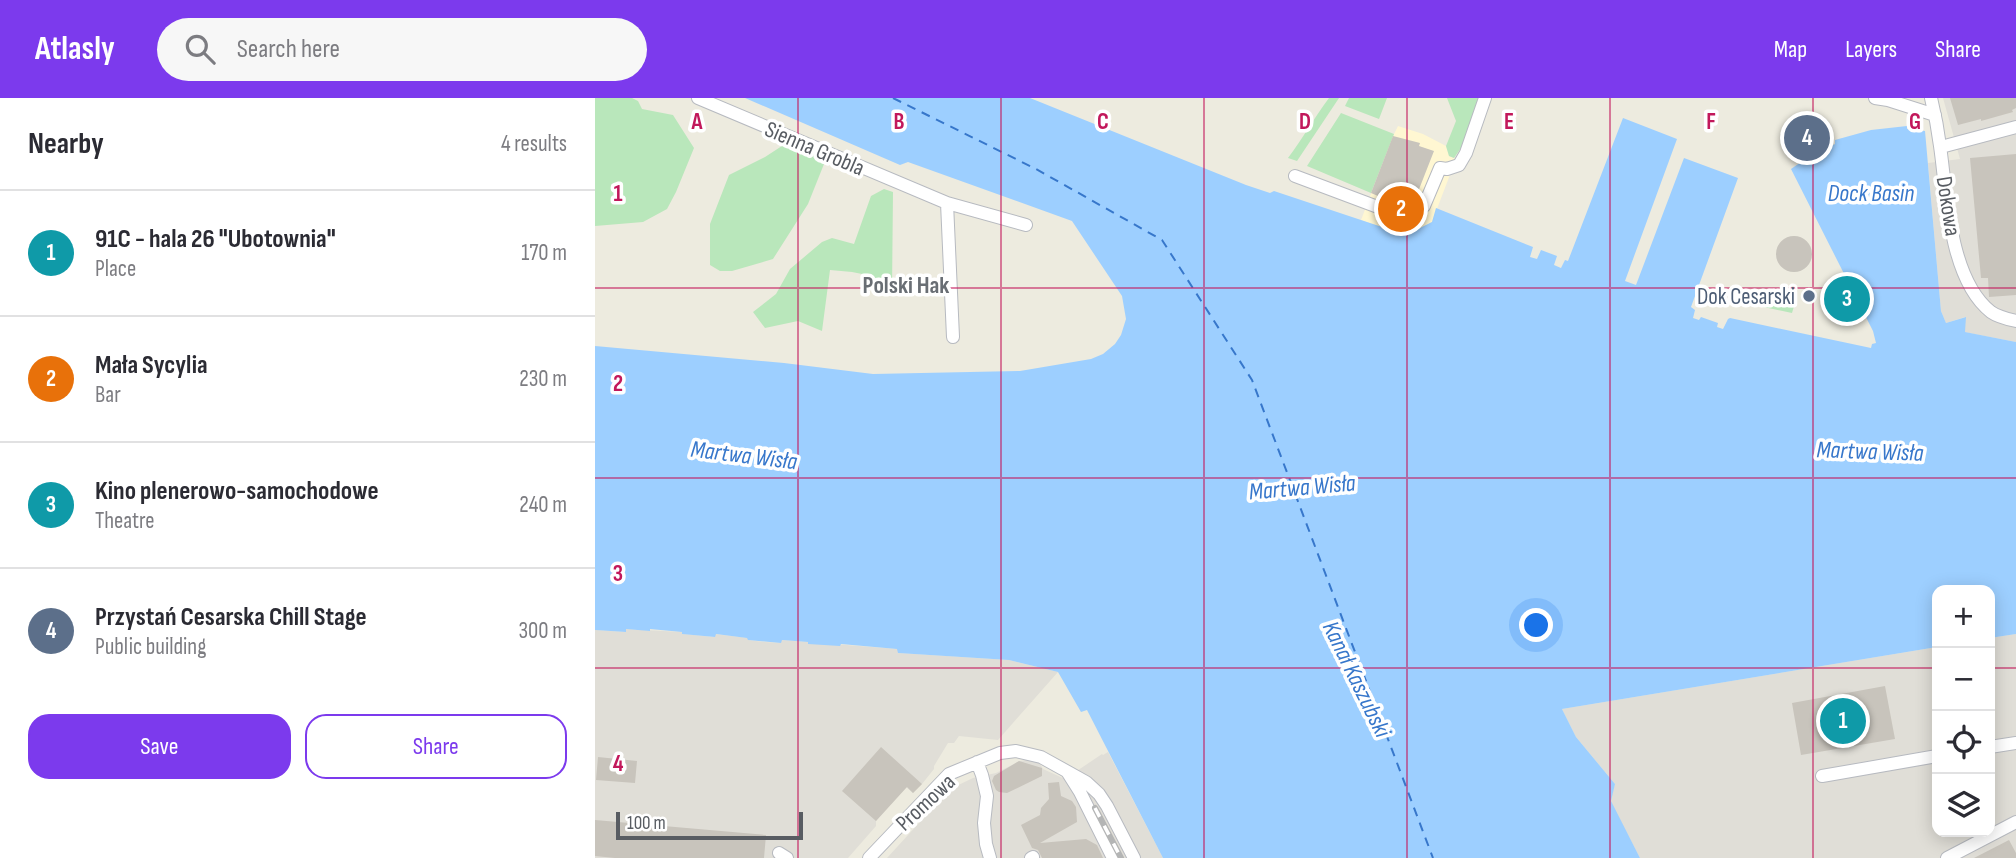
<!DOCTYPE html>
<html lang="en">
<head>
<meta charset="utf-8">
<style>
  :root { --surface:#fff; --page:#f7f7f7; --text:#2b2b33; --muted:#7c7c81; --line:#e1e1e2; --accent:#7c3aed }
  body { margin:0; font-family:"Sofia Sans Condensed",sans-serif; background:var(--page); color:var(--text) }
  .controls { position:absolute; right:21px; bottom:21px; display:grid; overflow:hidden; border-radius:14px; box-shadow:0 4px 18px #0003 }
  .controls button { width:63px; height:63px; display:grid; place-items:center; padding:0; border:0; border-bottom:2px solid var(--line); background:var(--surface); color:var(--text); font:35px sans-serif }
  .scale { position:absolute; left:21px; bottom:18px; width:187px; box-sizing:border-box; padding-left:7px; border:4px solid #585c62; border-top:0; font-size:19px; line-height:24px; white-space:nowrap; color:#585c62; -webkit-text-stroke:5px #fff; paint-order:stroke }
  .you { position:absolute; left:942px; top:528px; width:24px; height:24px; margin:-18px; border:5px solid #fff; border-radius:50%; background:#1a73e8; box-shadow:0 0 0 10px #1a73e833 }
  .badge { display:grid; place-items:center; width:46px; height:46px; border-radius:50%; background:var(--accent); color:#fff; font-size:23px; font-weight:700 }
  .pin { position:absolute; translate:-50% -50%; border:4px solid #fff; box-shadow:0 2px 7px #0006 }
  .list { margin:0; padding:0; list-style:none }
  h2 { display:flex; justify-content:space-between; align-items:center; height:91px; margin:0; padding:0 28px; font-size:30px }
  h2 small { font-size:23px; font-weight:400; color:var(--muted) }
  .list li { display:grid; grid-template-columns:46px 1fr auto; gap:21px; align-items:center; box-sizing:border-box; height:126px; padding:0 28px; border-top:2px solid var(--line) }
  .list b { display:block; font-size:26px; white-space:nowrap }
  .list p { margin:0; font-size:23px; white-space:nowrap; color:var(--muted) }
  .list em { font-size:23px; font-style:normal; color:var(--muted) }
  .actions { display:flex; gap:14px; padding:21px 28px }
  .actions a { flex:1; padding:16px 0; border:2px solid var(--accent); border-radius:21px; text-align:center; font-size:24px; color:var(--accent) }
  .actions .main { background:var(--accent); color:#fff }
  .icon { flex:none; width:38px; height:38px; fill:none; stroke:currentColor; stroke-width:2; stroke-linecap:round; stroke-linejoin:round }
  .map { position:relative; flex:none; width:1421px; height:760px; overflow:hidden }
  header { display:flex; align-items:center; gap:42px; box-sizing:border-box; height:98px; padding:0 35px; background:var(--accent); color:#fff }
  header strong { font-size:33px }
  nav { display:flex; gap:38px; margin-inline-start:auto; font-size:24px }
  .search { width:490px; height:63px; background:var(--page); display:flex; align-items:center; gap:18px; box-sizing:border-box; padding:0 24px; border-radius:38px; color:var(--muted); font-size:26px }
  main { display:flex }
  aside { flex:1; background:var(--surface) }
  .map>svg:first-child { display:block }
</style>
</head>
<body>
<header>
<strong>Atlasly</strong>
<div class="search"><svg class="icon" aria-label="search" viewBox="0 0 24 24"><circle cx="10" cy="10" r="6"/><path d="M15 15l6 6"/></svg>Search here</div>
<nav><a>Map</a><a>Layers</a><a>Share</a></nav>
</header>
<main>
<aside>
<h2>Nearby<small>4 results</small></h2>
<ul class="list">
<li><span class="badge" style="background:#0f9aa8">1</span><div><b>91C - hala 26 &quot;Ubotownia&quot;</b><p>Place</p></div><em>170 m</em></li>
<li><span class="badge" style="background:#e8710a">2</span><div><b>Mała Sycylia</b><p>Bar</p></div><em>230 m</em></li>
<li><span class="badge" style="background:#0f9aa8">3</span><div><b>Kino plenerowo-samochodowe</b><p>Theatre</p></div><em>240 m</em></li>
<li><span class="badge" style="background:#5c6f8a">4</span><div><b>Przystań Cesarska Chill Stage</b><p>Public building</p></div><em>300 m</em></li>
</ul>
<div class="actions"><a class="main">Save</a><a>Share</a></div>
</aside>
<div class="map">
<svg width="1421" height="760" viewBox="0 0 1421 760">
  <rect width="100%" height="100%" fill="#edebdf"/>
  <!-- commercial -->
  <path fill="#fff7d2" d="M803 28 828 36 851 48 854 58 861 61 837 124 811 138 766 122 798 38Z"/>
  <!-- industrial -->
  <path fill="#e0ded7" d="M1348 0H1421V244L1369 234 1370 219 1351 225 1346 213 1333 65 1365 61Z
    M31 531 87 534 88 536 119 539 120 536 153 540V542L170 544 186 545V542L303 551V555L414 562 463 574 403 642 364 638 359 645H353L339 668V671L327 686 318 695 311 689 281 723V728L253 760H0V532L30 534Z
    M1421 536V760H1045L1015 703 1020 686 981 639 967 611 1342 549V734H1395V540Z
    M513 654 568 760H292L355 691 378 680 401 675 425 663 438 661 444 664 448 671 470 681 507 656 508 657Z"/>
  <!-- green -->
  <path fill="#b9e7bb" d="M0 0H37L43 3 47 11 78 17 99 50 81 94 72 111 48 124 0 128Z
    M734 0H744L702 63 693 60C708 40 719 20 734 0Z
    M754 0H792L784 21 750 8Z
    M852 0H884L868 47 859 60 854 58 851 48 861 23Z
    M746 15 799 36 776 95 712 68Z
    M190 46 220 58 229 66 213 106 178 161 137 173H125L115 167V126L134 77 170 59Z
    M289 91 298 94 297 193 283 192 277 178 257 174 235 172 227 233 203 223 170 230 158 214 181 196 195 171 227 144 237 140 259 146 276 98Z
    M1166 190 1202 198 1197 215 1159 207Z"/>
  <!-- water -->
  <path fill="#9dcfff" d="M150 0H435L651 87 675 95 679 93 811 137 837 124 841 110 938 149 935 159 942 161 946 152 962 158 959 167 966 170 970 162 973 163 1028 20 1082 41 1030 183 1041 187 1089 60 1143 80 1096 209 1100 212 1098 220 1104 222 1106 219 1123 225 1122 229 1128 231 1133 221 1135 220 1276 250 1277 246 1281 245 1278 233 1196 71 1209 62 1240 46V42L1276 32 1312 28V31L1330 33 1346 213 1351 225 1371 219 1370 234 1421 244V536L1395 540V492H1342V549L967 611 981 639 1020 686 1016 703 1045 760H568L492 612 486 614 463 574 414 562 303 555 302 551 246 546 245 548 213 546V544L187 542 186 545 153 542 152 540 121 536 120 539 87 536V534L55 531V533L31 531V534L0 532V248L189 265 278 276 425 273 496 261 508 256 520 246 526 237 531 221 527 198 477 123 313 64 305 67Z"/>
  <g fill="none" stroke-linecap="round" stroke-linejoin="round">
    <!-- ferry -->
    <path stroke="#3777cb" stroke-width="2" stroke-dasharray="9 7" stroke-linecap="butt" d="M298 0 441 71 567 142 657 282 838 760"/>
  </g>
  <!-- building -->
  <path fill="#c8c4bc" d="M1355 0H1421V10L1417 12 1418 14 1386 23V21L1363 27Z
    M1202 31 1209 52 1192 58 1185 36Z
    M798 38 825 45 824 48 839 53 819 104 811 110 776 95Z
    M1421 56V197L1394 199 1393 180H1386L1375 60Z
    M1181 156a18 18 0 1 1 36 0a18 18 0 1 1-36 0Z
    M1290 588 1300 641 1206 657 1197 605Z
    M286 649 327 686 318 695 312 689 281 723 247 693Z
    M3 659 42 663 40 685 1 682Z
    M424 663 447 670V678L412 695 404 694 401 692 397 683 399 678Z
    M464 684 466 698 477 703 481 709 482 724 445 745 491 741 502 747 508 760H447L443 752 437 750 426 727 445 717 446 710 454 701 453 685Z
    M0 722 171 737 169 760H20L0 758Z
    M1414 742 1421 755V760H1379Z"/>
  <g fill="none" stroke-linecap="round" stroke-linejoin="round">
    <defs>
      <path id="minor" d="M103 0 352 105 431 127
        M1280 0 1293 2 1340 17
        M1336 0C1340 16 1343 32 1345 48 1352 96 1354 181 1396 214 1403 219 1412 221 1421 223
        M1346 49 1421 29
        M700 78 812 120 829 108 845 70 852 71 864 67 871 55 890 0
        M352 105 358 239
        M1395 649 1421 645
        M382 664 387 677 392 698 389 725 391 746 395 760
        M473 675 485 694 518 760
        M1227 678 1342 658
        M184 755 192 760
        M274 760 354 676 405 655 421 653 446 659 491 684 504 696 512 708 539 760
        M436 760 438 759
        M1352 760 1421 724"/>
    </defs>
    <!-- minor casing -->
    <use href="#minor" stroke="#b7bac0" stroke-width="14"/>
    <!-- minor -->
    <use href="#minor" stroke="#fff" stroke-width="12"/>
    <defs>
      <path id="rail" d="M500 710 526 760"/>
    </defs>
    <!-- rail casing -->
    <use href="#rail" stroke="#b4b5b5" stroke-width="6"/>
    <!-- rail -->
    <use href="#rail" stroke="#fff" stroke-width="3.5" stroke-dasharray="10" stroke-linecap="butt"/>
  </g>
  <!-- grid -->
  <path fill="none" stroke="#c2185b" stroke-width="2" stroke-opacity="0.55" d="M203 0V760M406 0V760M609 0V760M812 0V760M1015 0V760M1218 0V760M0 190H1421M0 380H1421M0 570H1342M1395 570H1421"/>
  <!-- markers -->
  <circle fill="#5c6f8a" stroke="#fff" stroke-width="2.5" cx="1214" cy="198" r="7"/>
  <g text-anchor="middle" stroke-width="7" stroke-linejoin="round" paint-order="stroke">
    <!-- street labels -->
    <g font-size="23" fill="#585c62" stroke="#fff">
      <text transform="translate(220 50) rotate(23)" y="8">Sienna Grobla</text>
      <text transform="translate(1354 108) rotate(81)" y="8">Dokowa</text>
      <text transform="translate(330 704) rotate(-43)" y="8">Promowa</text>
    </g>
    <!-- service labels -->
    <g font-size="23" fill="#4e5e75" stroke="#fff" text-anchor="end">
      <text x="1200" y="206">Dok Cesarski</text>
    </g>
    <!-- water labels -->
    <g font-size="24" font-style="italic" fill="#3777cb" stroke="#fff">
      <text x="1276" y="103">Dock Basin</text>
      <text transform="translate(1275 353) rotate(2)" y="8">Martwa Wisła</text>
      <text transform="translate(149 357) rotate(7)" y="8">Martwa Wisła</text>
      <text transform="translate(707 389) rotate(-5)" y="8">Martwa Wisła</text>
      <text transform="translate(762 581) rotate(64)" y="8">Kanał Kaszubski</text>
    </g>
    <!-- neighbourhood labels -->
    <g font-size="24" font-weight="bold" fill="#696e74" stroke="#fff">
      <text x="311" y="195">Polski Hak</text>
    </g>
  </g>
  <g font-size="23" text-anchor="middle" font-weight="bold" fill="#c2185b" stroke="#fff" stroke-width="7" stroke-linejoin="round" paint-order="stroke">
    <text x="102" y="31">A</text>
    <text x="304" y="31">B</text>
    <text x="508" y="31">C</text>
    <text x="710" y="31">D</text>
    <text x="914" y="31">E</text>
    <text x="1116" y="31">F</text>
    <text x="1320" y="31">G</text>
    <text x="23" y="103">1</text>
    <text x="23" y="293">2</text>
    <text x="23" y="483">3</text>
    <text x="23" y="673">4</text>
  </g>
</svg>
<div class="controls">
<button>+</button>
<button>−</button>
<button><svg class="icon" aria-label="locate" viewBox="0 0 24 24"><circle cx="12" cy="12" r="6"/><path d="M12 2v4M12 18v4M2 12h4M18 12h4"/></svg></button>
<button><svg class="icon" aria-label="layers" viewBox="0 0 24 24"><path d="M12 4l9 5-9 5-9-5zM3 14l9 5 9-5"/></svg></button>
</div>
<div class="scale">100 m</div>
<div class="you"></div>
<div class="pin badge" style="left:1248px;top:623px;background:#0f9aa8">1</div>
<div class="pin badge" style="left:806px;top:111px;background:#e8710a">2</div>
<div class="pin badge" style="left:1252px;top:201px;background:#0f9aa8">3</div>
<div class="pin badge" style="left:1212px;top:40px;background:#5c6f8a">4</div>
</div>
</main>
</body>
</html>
